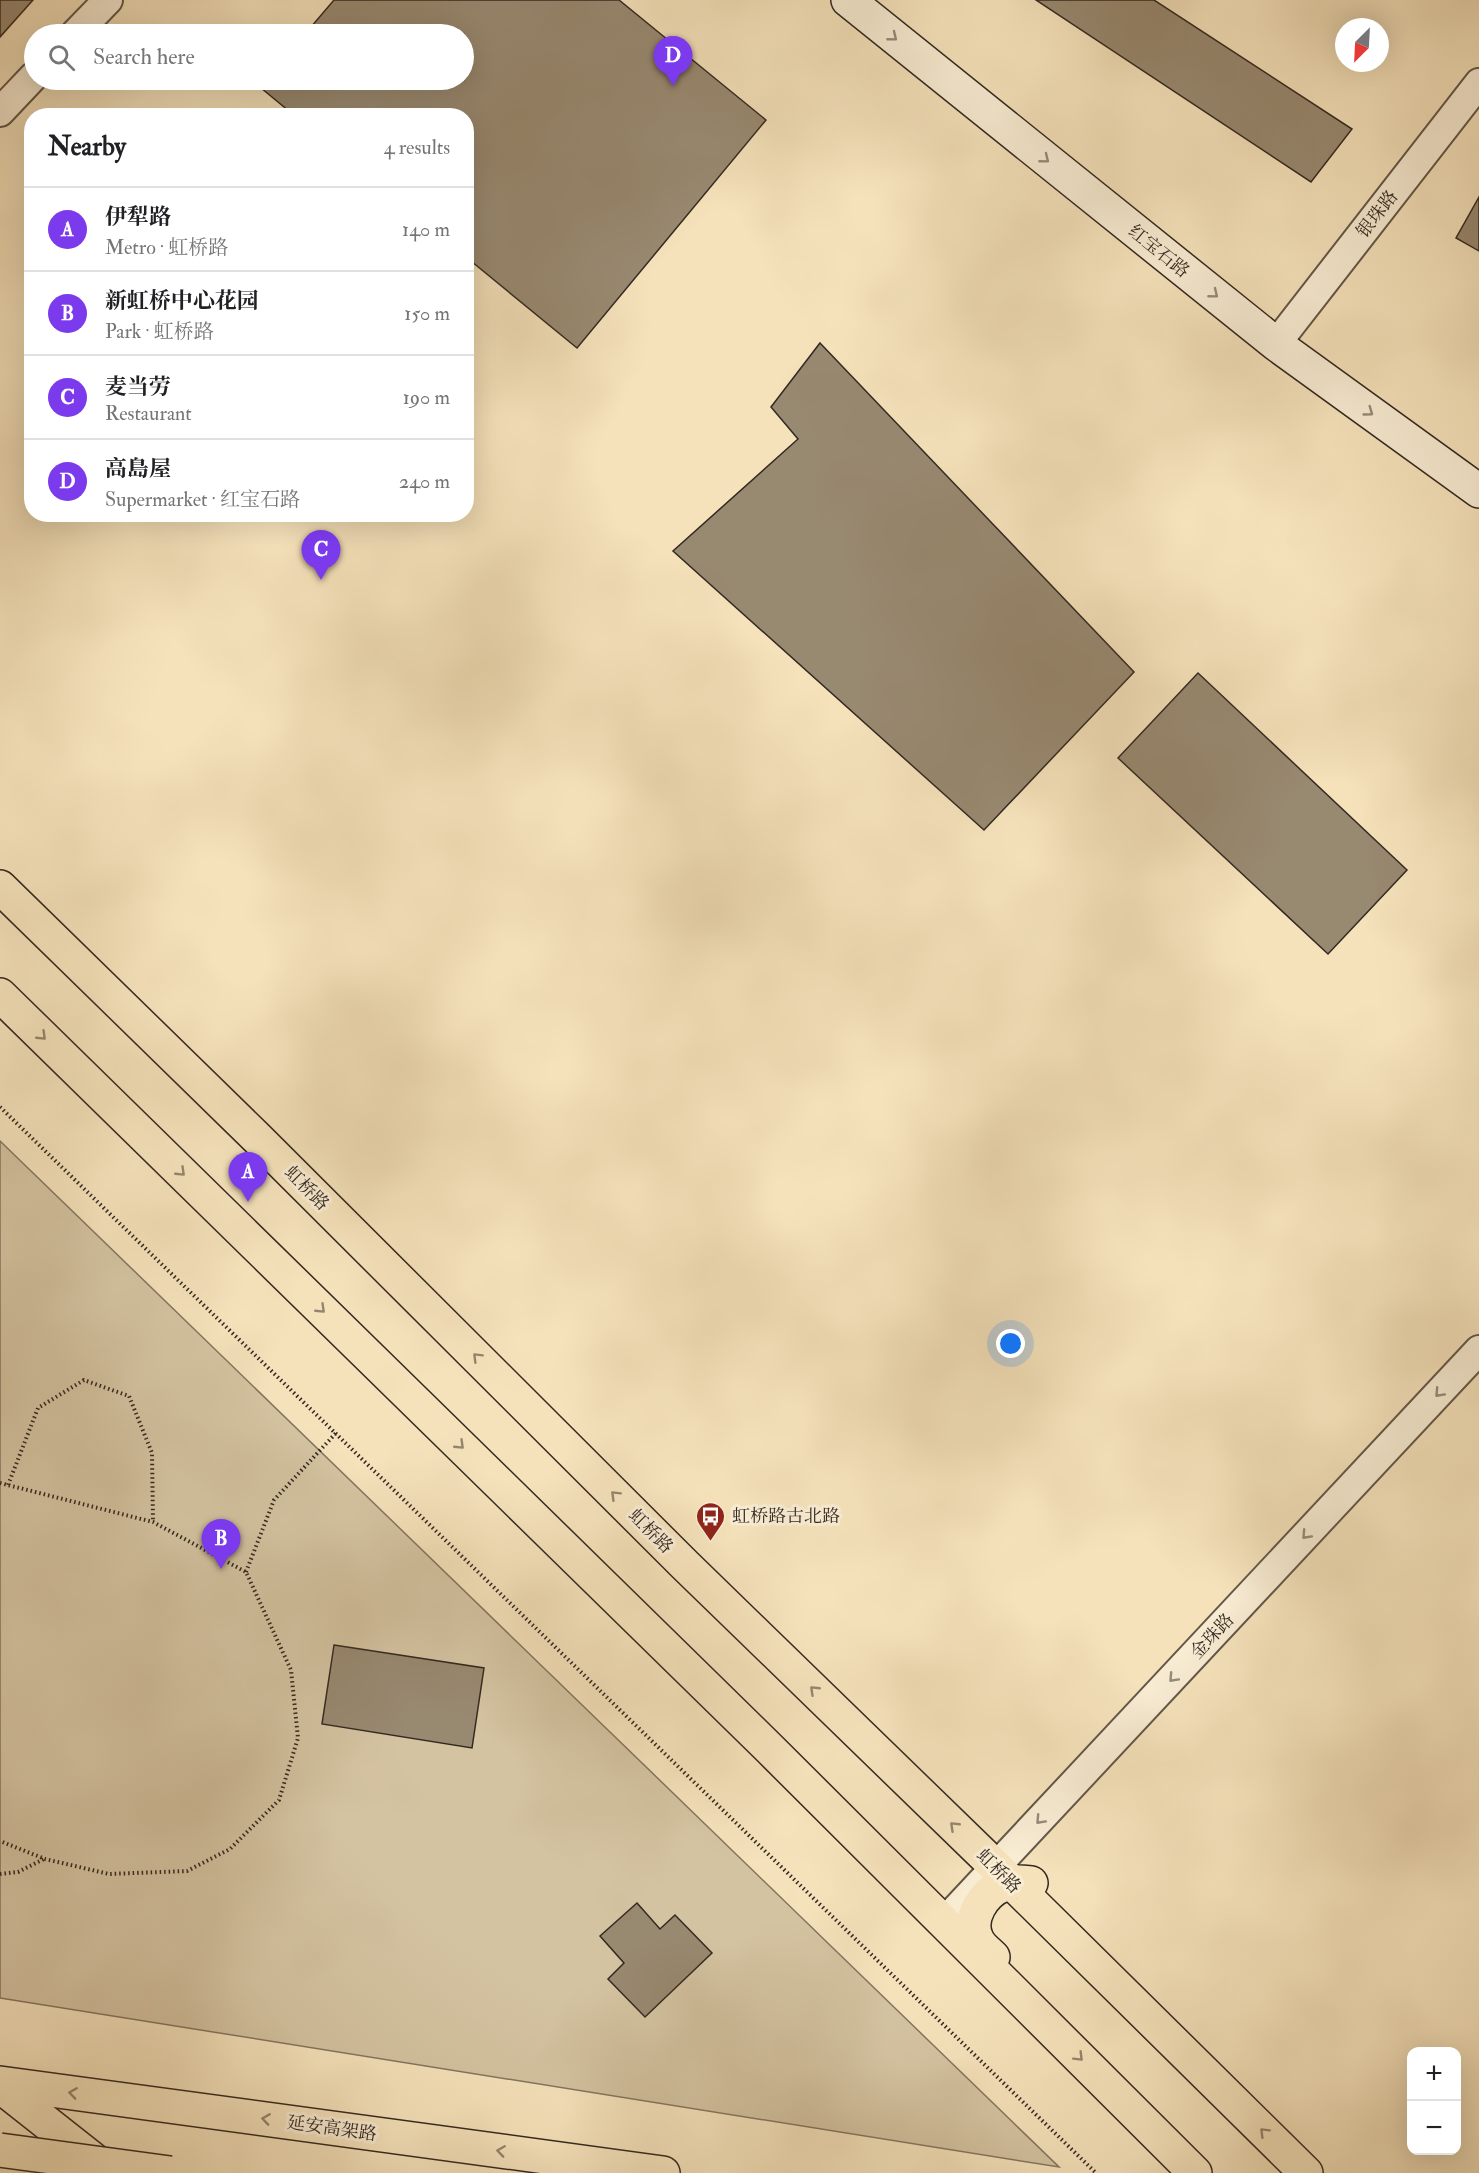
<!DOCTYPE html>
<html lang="en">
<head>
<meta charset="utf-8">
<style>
  :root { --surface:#fff; --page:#f6f6f6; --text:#202124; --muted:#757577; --line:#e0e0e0; --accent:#7c3aed }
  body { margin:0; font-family:"IM FELL Double Pica","Noto Serif SC",serif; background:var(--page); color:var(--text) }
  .controls { position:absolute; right:18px; bottom:18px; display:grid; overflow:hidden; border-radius:12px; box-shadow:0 6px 24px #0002 }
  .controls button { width:54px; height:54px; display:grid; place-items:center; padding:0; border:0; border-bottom:2px solid var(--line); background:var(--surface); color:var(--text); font:30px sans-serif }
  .compass { position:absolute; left:1335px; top:18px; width:54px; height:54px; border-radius:50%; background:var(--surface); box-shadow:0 6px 24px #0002; rotate:204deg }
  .you { position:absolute; left:1011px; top:1344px; width:21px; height:21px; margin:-15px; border:4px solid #fff; border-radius:50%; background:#1a73e8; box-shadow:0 0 0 9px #1a73e833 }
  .badge { display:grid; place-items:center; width:39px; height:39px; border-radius:50%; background:var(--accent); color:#fff; font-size:20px; font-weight:700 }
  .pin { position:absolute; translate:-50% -50px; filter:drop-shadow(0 2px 3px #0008) }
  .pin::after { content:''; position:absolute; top:32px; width:21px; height:18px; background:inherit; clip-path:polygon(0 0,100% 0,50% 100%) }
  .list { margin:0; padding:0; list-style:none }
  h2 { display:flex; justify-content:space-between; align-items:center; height:78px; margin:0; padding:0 24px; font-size:26px }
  h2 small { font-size:20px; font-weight:400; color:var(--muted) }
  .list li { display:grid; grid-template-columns:39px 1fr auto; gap:18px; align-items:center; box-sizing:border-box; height:84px; padding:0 24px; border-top:2px solid var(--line) }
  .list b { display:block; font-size:22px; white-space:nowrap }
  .list p { margin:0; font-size:20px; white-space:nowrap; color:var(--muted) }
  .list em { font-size:20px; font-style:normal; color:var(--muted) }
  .icon { flex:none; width:33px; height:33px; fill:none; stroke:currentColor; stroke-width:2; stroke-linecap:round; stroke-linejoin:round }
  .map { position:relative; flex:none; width:1479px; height:2173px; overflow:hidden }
  .search { position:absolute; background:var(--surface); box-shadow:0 6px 24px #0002; left:24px; top:24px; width:450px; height:66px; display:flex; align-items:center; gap:15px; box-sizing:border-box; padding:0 21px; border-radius:33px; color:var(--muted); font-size:22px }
  .panel { position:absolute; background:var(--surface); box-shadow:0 6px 24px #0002; left:24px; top:108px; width:450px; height:414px; border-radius:24px }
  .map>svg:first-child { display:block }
</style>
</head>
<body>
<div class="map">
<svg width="1479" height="2173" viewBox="0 0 1479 2173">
  <rect width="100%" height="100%" fill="#f5e2bb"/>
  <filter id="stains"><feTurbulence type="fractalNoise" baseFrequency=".00333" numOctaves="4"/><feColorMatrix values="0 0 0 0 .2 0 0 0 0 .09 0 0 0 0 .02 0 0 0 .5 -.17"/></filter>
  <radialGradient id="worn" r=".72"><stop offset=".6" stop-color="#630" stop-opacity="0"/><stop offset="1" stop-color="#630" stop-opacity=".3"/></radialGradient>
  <!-- green -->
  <path fill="#d4c3a1" stroke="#847661" stroke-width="1.5" d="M0 1141 1059 2167 0 1998Z"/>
  <!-- building -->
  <path fill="#988971" stroke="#342921" stroke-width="1.5" d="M0 0H33L0 37Z
    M334 0H619L766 120 577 348 466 257V116H295L261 88 268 80H464V34H305Z
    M1036 0H1154L1352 129 1311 182Z
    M1479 197V251L1456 238Z
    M820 343 1134 672 984 830 673 551 798 439 771 407Z
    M1198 673 1407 870 1328 954 1118 758Z
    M334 1645 484 1668 472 1748 322 1724Z
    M637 1903 660 1929 675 1915 712 1953 645 2017 608 1979 624 1963 600 1936Z"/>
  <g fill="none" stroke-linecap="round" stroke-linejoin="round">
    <defs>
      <path id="street" d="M75 34 108 0
        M0 112 34 76
        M1276 344 1479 83
        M944 1922 1479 1350"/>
      <path id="secondary" d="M848 0 1276 344 1479 491"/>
      <path id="primary" d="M0 887 256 1137 685 1565 996 1867 1306 2173
        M0 995 770 1749 1195 2173
        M993 1957C988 1952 980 1946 977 1939 967 1919 983 1893 1003 1885 1012 1881 1022 1882 1031 1883"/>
      <path id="highway" d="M0 2083 663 2173
        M0 2086 109 2172"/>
    </defs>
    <!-- street casing -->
    <use href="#street" stroke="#645748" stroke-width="32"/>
    <!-- secondary casing -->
    <use href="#secondary" stroke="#342921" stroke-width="36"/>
    <!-- primary casing -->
    <use href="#primary" stroke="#342921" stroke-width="36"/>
    <!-- highway casing -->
    <use href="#highway" stroke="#342921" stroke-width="36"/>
    <!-- path -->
    <path stroke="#342921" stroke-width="4" stroke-dasharray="1.5 3" stroke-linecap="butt" d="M0 1107 1096 2173
      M0 1483 153 1522 246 1572 291 1670 298 1738 279 1800 230 1849 187 1871 109 1874 45 1859 0 1841
      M8 1485 38 1408 84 1380 129 1396 152 1453 153 1522
      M246 1572 274 1500 336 1433
      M0 1874 18 1872 44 1859"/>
    <!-- street -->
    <use href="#street" stroke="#f8ecd3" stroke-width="28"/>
    <!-- secondary -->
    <use href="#secondary" stroke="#f8ecd3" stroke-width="33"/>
    <!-- primary -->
    <use href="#primary" stroke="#f5e2bb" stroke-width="33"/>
    <!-- highway -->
    <use href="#highway" stroke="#f5e2bb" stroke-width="33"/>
    <defs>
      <path id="highway-bridge" d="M0 2150 170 2173"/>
    </defs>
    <!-- highway-bridge casing -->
    <use href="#highway-bridge" stroke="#342921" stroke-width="36" stroke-linecap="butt"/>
    <!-- highway-bridge -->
    <use href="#highway-bridge" stroke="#f5e2bb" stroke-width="33"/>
  </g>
  <!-- one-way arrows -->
  <defs><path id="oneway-chevron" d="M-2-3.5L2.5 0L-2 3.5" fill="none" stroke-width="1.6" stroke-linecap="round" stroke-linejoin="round" transform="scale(1.5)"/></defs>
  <g stroke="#968a7a">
    <use href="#oneway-chevron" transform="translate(893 37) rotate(39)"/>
    <use href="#oneway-chevron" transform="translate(1045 159) rotate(39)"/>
    <use href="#oneway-chevron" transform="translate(1214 294) rotate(39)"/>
    <use href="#oneway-chevron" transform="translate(1369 412) rotate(36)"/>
    <use href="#oneway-chevron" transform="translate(1439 1393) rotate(133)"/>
    <use href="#oneway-chevron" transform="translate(1306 1535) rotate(133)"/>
    <use href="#oneway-chevron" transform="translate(1173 1678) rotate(133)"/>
    <use href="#oneway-chevron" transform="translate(1040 1820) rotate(133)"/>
  </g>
  <g stroke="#94866e">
    <use href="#oneway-chevron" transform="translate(42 1036) rotate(44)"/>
    <use href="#oneway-chevron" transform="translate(181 1172) rotate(44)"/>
    <use href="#oneway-chevron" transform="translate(321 1309) rotate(44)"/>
    <use href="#oneway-chevron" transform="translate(477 1357) rotate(-135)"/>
    <use href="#oneway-chevron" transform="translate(460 1445) rotate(44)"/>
    <use href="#oneway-chevron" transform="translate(615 1495) rotate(-135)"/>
    <use href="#oneway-chevron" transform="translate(814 1690) rotate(-136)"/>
    <use href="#oneway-chevron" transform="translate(954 1826) rotate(-136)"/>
    <use href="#oneway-chevron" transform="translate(1079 2057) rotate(45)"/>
    <use href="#oneway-chevron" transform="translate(73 2093) rotate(-172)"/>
    <use href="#oneway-chevron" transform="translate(266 2119) rotate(-172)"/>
    <use href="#oneway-chevron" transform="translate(1264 2132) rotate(-135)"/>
    <use href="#oneway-chevron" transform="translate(501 2151) rotate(-172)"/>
  </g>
  <!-- icons -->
  <defs>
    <symbol id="bus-pin" viewBox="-11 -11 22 30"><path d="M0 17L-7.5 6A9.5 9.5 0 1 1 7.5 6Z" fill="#8f2418" stroke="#f8ecd3"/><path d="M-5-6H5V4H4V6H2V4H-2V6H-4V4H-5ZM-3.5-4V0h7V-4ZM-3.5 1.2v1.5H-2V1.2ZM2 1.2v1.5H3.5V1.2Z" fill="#fff"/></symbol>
  </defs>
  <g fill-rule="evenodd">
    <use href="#bus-pin" x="694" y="1500" width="33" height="45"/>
  </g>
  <g text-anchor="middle" stroke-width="6" stroke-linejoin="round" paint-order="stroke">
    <!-- street labels -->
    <g font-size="18" fill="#342921" stroke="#f8ecd3">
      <text transform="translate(1377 214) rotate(-52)" y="6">银珠路</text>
      <text transform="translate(1159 251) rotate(39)" y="6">红宝石路</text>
      <text transform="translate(307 1188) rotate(45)" y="6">虹桥路</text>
      <text transform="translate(651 1531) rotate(45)" y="6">虹桥路</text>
      <text transform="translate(1212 1636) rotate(-47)" y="6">金珠路</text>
      <text transform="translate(999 1871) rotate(45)" y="6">虹桥路</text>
      <text transform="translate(332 2128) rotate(8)" y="6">延安高架路</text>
    </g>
    <!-- poi labels -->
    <g font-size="18" fill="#342921" stroke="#f8ecd3" text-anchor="start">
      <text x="732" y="1522">虹桥路古北路</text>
    </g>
  </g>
  <rect width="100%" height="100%" filter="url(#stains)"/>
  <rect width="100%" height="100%" fill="url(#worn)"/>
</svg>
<div class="controls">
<button>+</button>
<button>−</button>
</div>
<svg class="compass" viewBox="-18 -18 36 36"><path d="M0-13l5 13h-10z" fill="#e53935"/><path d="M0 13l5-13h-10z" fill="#757577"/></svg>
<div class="you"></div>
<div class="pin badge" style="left:248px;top:1202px">A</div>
<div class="pin badge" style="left:221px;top:1569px">B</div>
<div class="pin badge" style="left:321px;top:580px">C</div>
<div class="pin badge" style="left:673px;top:86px">D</div>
<div class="search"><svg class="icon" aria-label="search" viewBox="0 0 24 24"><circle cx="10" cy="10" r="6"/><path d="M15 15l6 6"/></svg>Search here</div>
<section class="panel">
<h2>Nearby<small>4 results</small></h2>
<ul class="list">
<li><span class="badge">A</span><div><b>伊犁路</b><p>Metro · 虹桥路</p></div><em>140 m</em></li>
<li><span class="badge">B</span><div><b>新虹桥中心花园</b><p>Park · 虹桥路</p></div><em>150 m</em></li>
<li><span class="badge">C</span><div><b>麦当劳</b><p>Restaurant</p></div><em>190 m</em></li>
<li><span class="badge">D</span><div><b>高島屋</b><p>Supermarket · 红宝石路</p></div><em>240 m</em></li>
</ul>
</section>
</div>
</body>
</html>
